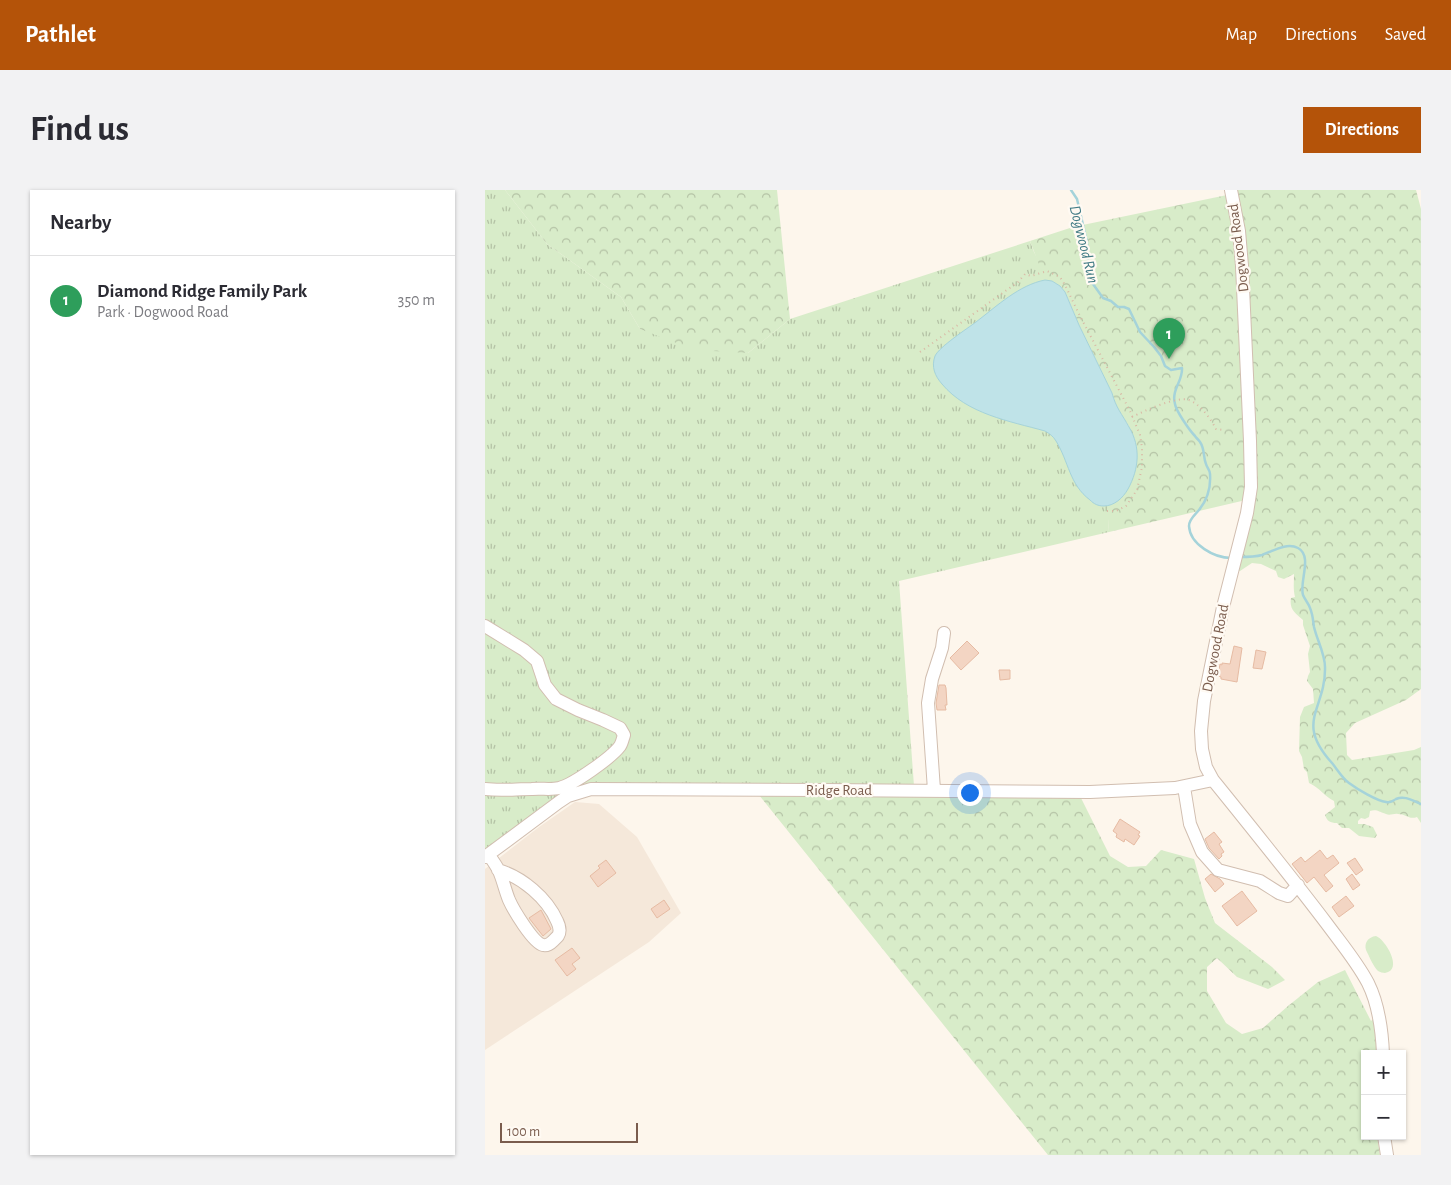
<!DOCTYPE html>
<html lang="en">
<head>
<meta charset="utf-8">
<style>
  :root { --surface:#fff; --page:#f2f2f3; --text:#2b2b33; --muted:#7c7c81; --line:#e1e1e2; --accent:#b45309 }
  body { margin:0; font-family:"Alegreya Sans",sans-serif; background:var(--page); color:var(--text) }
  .controls { position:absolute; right:15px; bottom:15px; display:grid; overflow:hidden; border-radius:0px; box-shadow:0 1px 4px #0004 }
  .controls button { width:45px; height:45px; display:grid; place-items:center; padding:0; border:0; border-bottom:1px solid var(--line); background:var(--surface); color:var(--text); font:25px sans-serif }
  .scale { position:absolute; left:15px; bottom:12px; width:138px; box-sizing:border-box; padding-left:5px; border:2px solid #7a5c4d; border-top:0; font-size:14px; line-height:18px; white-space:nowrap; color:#7a5c4d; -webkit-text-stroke:4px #fffaf3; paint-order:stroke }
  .you { position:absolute; left:484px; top:602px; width:18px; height:18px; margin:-12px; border:4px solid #fff; border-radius:50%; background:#1a73e8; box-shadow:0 0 0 8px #1a73e833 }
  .badge { display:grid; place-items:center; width:32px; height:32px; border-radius:50%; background:var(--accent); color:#fff; font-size:16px; font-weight:700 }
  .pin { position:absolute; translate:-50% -41px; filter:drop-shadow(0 1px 2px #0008) }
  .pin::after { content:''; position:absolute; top:26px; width:18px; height:15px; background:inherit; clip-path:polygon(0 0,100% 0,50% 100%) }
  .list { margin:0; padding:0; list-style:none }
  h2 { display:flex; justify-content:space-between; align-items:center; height:65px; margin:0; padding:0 20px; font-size:21px }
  h2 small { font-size:16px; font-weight:400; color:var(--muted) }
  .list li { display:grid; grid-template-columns:32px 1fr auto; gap:15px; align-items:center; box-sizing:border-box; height:90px; padding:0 20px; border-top:1px solid var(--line) }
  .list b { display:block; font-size:19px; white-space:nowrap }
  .list p { margin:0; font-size:16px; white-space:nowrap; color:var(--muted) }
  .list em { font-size:16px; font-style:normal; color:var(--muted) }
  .map { position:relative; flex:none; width:936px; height:965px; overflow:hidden; border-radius:0px }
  header { display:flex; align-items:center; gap:30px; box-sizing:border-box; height:70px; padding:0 25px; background:var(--accent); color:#fff }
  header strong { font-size:24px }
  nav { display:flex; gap:28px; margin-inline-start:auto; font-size:18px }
  .intro { display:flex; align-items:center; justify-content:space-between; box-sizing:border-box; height:120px; padding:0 30px }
  h1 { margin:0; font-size:35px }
  .button { padding:12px 22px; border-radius:0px; background:var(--accent); color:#fff; font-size:18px; font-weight:700 }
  main { display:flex; gap:30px; padding:0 30px }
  aside { flex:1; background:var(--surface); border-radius:0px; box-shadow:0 1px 4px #0004 }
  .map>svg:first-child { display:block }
</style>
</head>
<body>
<header>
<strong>Pathlet</strong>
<nav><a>Map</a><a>Directions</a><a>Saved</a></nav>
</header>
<div class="intro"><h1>Find us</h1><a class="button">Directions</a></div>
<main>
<aside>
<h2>Nearby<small></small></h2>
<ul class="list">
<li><span class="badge" style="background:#2e9e5b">1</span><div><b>Diamond Ridge Family Park</b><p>Park · Dogwood Road</p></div><em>350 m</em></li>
</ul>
</aside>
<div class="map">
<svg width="936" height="965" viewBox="0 0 936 965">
  <defs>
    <pattern id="grass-tufts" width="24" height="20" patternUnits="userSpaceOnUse" patternTransform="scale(1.25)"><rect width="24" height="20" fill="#d8ecc9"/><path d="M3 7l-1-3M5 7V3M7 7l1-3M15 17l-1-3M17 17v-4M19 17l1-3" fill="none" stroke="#b4c2a5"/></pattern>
    <pattern id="forest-crowns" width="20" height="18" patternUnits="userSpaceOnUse" patternTransform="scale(1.25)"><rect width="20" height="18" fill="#d8ecc9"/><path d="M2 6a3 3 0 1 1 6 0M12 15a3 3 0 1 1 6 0" fill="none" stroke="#b4c2a5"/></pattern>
  </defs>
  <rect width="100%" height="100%" fill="#fdf6ec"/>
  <!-- residential -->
  <path fill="#f5e8da" d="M90 612 114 614 152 647 196 723 164 752 0 860V679L54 637Z"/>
  <!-- grass -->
  <path fill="url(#grass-tufts)" d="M0 0H20L62 54 136 107 155 139 263 163 305 129 545 51 549 62 651 251 623 326 624 342 414 391 429 596 111 593 0 660Z"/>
  <!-- forest -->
  <path fill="url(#forest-crowns)" d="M20 0H292L305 129 263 163 210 160 155 139 136 107 62 54Z
    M750 0H931L936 19V499L921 510 870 533 861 543 862 565 867 570 929 560 936 557V633L932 627C924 630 921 624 913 624 909 623 905 626 901 624 894 622 892 619 885 621L884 627 880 629 876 628 873 631V634H879L888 637 892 645 890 648 874 646 864 638H857L852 633C845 633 842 631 840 625L850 617 849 611C839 606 835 598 824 593L822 582 819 579 817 567 814 561 815 527 819 517 829 513 828 499 822 491 823 486 825 482 823 464 825 456 818 435V430C810 423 804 419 806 408L810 407C808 399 809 392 809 384L799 389 793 387 791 381 776 374 767 373 755 381 752 380 767 320Z
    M742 5 753 77 761 310 624 342 622 316 627 315 644 236C636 225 630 215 627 203L594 135 580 102 575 96 567 91 560 90 545 51 588 37Z
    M274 605 596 608 625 666 643 677 661 676 676 660 709 669 720 708 730 733 787 777 800 790 783 799 752 787 732 768 722 777V801L741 833 757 844 778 838 803 816 833 792 860 780 886 831 889 828 892 851 891 864H880V946H892L895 965H563Z"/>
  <!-- pitch -->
  <path fill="#d8ecc9" d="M891 746C900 749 919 780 900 783 898 783 895 782 893 781 888 776 884 766 881 760 879 753 883 747 891 746Z"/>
  <!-- water -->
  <path fill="#bfe3e8" stroke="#a5d3da" d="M560 90 567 91 575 96 580 102 594 135 627 203C631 218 637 224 644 237 656 257 654 279 643 299 638 308 629 316 619 316 613 316 609 314 605 310 584 294 584 272 571 251 568 246 565 244 560 241 524 231 482 224 457 194 450 186 446 177 450 166 454 157 483 138 491 132 512 116 534 95 560 90Z"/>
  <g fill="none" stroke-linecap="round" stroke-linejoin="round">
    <!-- stream -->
    <path stroke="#a5d3da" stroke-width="2.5" d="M586 0 592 9 602 52 603 71 608 94 618 108 626 111 633 117H639L644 119 655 142 669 157 676 166 680 176 686 180 697 178C698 191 686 200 690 214 691 221 705 241 710 246 711 248 714 250 715 252 720 259 718 267 721 274 722 278 725 280 725 284 726 297 722 310 714 320 710 325 704 329 704 336 705 355 730 368 746 368
      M754 367C762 367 770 367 777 365 788 361 802 352 813 358 828 366 814 392 818 405 820 410 824 414 825 418 828 425 828 431 829 437 832 450 840 464 840 477 841 520 809 531 847 573 852 579 857 588 864 593 872 599 892 611 901 612 906 613 907 611 911 609 920 605 928 611 936 614"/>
  </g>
  <!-- building -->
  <path fill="#f3d5c3" stroke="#e6bba3" d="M482 451 494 463 476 480 465 468Z
    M749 456 757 458 752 492 736 489V487L733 486 735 474 737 475V473L745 474Z
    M771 460 781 462 777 479 768 478Z
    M514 480H525V489L515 490Z
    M454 495H460L461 498 462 515H460L461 520H452L451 513Z
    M635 629 655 642 653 645 655 646 649 655 640 649 639 652 631 647 632 644 628 641Z
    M729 642 737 652 734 654 739 662 736 664 737 666 734 669 724 658 720 649Z
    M835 660 842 669 848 665 854 673 839 685 848 696 841 702 829 687 822 693 807 674 816 667 820 672Z
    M870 668 878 680 871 685 862 673Z
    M121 670 131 683 113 697 105 686 115 678 113 676Z
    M726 684 735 689 739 694 730 702 720 689Z
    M867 684 875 695 868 700 861 689Z
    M757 701 772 721 752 736 737 716Z
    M861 706 869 716 854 727 847 717Z
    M179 710 185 719 172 728 166 719Z
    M56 720 66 739 58 746 44 728Z
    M87 758 95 768 87 774 91 779 82 786 70 770Z"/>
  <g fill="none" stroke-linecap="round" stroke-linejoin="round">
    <defs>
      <path id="minor" d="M746 0 754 41 757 76 765 251 766 297 762 323 738 417 719 511 716 541 717 559 721 577 728 590C766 637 805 685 842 734 856 753 872 772 883 793 894 815 897 840 898 864
        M0 436 39 460 52 471 60 495 71 509 93 520 118 530 135 538 139 545C138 548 137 553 135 556 127 567 88 595 74 598 66 600 56 598 47 599 31 599 16 601 0 599
        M699 597 705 634 717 662 733 680 775 691 794 703 803 706 813 695
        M449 600 443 513 447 489 457 458 459 443
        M4 665C7 670 11 675 14 681 18 690 20 700 24 710 28 719 48 753 58 755 62 756 65 754 68 751 68 751 73 746 73 746 76 741 74 735 72 731 62 708 37 687 13 680
        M0 667 74 612 83 606 106 599 335 600 605 602 690 598 728 590
        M899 946 902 965"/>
    </defs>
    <!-- minor casing -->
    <use href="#minor" stroke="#d1beb0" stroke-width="14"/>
    <!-- path -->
    <path stroke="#d9b8a5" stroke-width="2" stroke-dasharray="1 4" stroke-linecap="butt" d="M435 162 533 92 540 84 546 86 562 81 575 87 580 95 595 126 645 221 655 245 657 258V277L652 300 641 316 631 321H622
      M647 227C659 221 691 206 704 210 715 214 726 229 731 239L739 240"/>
    <!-- minor -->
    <use href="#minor" stroke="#fff" stroke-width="12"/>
  </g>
  <g text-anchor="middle" stroke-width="4.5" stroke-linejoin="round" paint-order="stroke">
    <!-- street labels -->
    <g font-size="15" fill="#7a5c4d" stroke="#fffaf3">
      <text transform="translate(753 58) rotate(-97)" y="5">Dogwood Road</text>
      <text transform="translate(730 458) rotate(-79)" y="5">Dogwood Road</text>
      <text x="354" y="605">Ridge Road</text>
    </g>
    <!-- water labels -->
    <g font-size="16" font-style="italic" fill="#437c86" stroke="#fffaf3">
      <text transform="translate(600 54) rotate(76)" y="6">Dogwood Run</text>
    </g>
  </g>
</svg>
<div class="controls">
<button>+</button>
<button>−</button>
</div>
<div class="scale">100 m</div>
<div class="you"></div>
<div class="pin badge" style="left:684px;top:169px;background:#2e9e5b">1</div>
</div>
</main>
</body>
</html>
